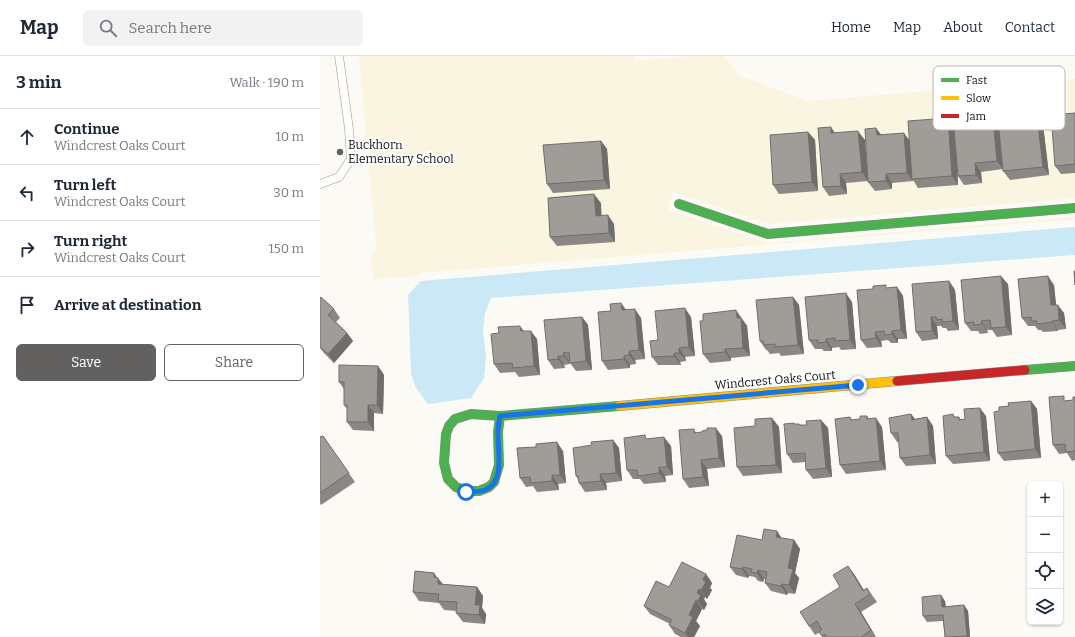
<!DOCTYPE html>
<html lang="en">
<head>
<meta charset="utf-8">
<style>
  :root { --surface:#fff; --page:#f2f2f3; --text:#1f2937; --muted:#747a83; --line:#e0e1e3; --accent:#62615f }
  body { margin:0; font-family:Bitter,serif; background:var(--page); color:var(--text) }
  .controls { position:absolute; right:12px; bottom:12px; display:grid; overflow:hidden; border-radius:6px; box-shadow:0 1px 3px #0004 }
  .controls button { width:36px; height:36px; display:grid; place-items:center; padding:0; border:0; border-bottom:1px solid var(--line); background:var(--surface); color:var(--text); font:20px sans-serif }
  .stop { position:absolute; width:12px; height:12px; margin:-9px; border:3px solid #1a73e8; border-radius:50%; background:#fff }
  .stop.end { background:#1a73e8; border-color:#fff; box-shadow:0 1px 4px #0008 }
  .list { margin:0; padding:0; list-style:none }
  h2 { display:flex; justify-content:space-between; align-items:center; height:52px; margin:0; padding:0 16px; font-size:17px }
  h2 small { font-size:13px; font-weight:400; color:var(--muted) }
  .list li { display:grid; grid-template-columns:26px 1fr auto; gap:12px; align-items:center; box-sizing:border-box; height:56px; padding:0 16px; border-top:1px solid var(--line) }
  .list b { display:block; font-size:15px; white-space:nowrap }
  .list p { margin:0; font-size:13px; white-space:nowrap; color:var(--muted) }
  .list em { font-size:13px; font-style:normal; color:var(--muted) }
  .actions { display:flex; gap:8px; padding:12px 16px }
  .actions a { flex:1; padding:9px 0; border:1px solid var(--accent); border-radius:6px; text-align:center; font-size:14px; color:var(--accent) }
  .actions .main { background:var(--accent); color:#fff }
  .icon { flex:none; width:22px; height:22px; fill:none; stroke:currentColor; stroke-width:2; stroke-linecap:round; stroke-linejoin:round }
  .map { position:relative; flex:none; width:755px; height:581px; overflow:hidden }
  header { display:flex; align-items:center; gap:24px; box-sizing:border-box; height:56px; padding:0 20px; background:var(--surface); border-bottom:1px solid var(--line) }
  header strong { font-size:19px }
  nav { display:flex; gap:22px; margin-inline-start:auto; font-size:14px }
  .search { width:280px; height:36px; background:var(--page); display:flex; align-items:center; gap:10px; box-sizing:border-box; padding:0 14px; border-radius:6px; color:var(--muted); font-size:15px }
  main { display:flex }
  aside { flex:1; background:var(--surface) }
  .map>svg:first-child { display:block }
</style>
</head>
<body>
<header>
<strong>Map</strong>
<div class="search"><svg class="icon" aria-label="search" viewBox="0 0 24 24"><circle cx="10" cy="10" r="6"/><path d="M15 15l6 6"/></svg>Search here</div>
<nav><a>Home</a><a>Map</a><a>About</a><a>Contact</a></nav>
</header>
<main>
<aside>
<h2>3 min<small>Walk · 190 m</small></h2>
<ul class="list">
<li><svg class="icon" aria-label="ahead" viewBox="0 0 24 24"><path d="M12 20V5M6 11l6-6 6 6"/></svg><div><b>Continue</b><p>Windcrest Oaks Court</p></div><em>10 m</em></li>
<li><svg class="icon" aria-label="left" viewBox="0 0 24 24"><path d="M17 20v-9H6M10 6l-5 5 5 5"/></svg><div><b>Turn left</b><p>Windcrest Oaks Court</p></div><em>30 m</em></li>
<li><svg class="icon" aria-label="right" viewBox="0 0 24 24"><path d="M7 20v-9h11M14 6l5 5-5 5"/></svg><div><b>Turn right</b><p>Windcrest Oaks Court</p></div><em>150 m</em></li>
<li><svg class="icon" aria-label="arrive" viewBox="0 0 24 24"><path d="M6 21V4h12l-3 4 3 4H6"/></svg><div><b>Arrive at destination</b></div></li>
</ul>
<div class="actions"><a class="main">Save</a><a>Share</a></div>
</aside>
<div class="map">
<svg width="755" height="581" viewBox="0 0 755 581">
  <rect width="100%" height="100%" fill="#fcfaf4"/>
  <!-- farmland -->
  <path fill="#f9f5e0" d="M39 0H314L315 5 373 0H405L418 19 448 30 487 45 755 23V142L448 168 353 136 348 154 448 187 755 161V163L101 217 96 220 53 223 51 200 55 196 56 191Z"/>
  <!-- water -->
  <path fill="#cae8f6" d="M755 171V199L171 242 165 257 163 274 166 302 164 322 151 342 108 348 96 332 91 318 88 239 101 225Z"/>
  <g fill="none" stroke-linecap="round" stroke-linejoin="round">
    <defs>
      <path id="lane" d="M0 128 19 121 31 103 29 73 19 0"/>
      <path id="fast" d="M359 148 448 178 755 152
        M705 314 755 310
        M180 360 178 376 179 409 174 426 169 431 159 435H146L136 431 128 423 124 407 126 378 129 370 135 363 151 358 180 360 299 350"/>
      <path id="slow" d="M299 350 577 325"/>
      <path id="jam" d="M577 325 705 314"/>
    </defs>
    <!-- lane casing -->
    <use href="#lane" stroke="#969592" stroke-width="9"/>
    <!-- fast casing -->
    <use href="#fast" stroke="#8c8b89" stroke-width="10"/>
    <!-- slow casing -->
    <use href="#slow" stroke="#8c8b89" stroke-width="10"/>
    <!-- jam casing -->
    <use href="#jam" stroke="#8c8b89" stroke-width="10"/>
    <!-- lane -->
    <use href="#lane" stroke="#fffefd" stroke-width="8"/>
    <!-- fast -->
    <use href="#fast" stroke="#4caf50" stroke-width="9"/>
    <!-- slow -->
    <use href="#slow" stroke="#ffc107" stroke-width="9"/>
    <!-- jam -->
    <use href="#jam" stroke="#c62828" stroke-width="9"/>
  </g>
  <!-- wall -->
  <path fill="#8a8784" d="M755 57V117L741 118 735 110Z
    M646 60 650 66 679 72 723 69 729 119 690 124 683 115 680 89 683 113 661 116 662 127 644 129 638 120 637 103 638 129 598 132 593 124V125L572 127V133L555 135 548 126 561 78 589 84 633 69Z
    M488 76 495 84 498 135 459 138 453 129Z
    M515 77 545 84 548 125 526 127 527 138 509 140 503 131Z
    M281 85 287 93 290 133 233 137 227 128Z
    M281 147V159L294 168 295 186 237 190 230 181Z
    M629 225 635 234 639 274 628 275 626 272H623L621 270H617L618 283 602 285 596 276Z
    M688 228 692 279 677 281 672 274H667L668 277 660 278 658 275H651L645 267Z
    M734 229 736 249 744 257 746 273 738 274V275L723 276 721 274H718L715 270H708L702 262Z
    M577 231 583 240 587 283H578V287H571L568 284 561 285 562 291 547 292 541 284 568 232Z
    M473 241 479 249 484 298 461 300 459 297 450 298 447 294H446L440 285Z
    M0 242 14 253 20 262 16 266 27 277 33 285 14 307 3 296 0 292Z
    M532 246 536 293 521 294 519 291 512 292V295H504L502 293H495L489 284Z
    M306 254 321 262 325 303 315 304 316 308 310 309V312L288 314 282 305Z
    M262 261 268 269 272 314 256 315 250 307V305H249L250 308 244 309 245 312 234 313 228 304Z
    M371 261 375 300 365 301 366 305 360 306 361 309H338L332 301 338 284Z
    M422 263 427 270 430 300 411 302V305L390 307 383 298Z
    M204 275 217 283 220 319 199 321 195 316 180 317 174 308Z
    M58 310 64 319 63 358 54 357V375L33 374 27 366V353L24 349V333L19 326Z
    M755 341V404L752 405 747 397 739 398 733 389 747 345 753 344Z
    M711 345 717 353 721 402 684 405 678 397 679 355 689 350Z
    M591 358 595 363 607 361 613 370 616 408 586 410 580 402 579 386H577L571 377Z
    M633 358 635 361H639L641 364 666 360 670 405 633 408 626 400Z
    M547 360 549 363 562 371 566 414 526 418 520 409 530 361 532 364 540 363Z
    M452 362 459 371 462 417 423 420 417 411Z
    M501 364 508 372 512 421 493 423 486 414V406L473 407 467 398 475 368 480 369H487Z
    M374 373 376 377 402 380 405 411 387 413 389 430 369 432 363 423Z
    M3 380 35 426 1 449 0 447V381Z
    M328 383 351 390 353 419 345 420 346 426 324 428 320 423H313L307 414Z
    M293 384 299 392 302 425 286 427 287 434 265 436 259 427V425L256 420 272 389Z
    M243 395 246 427 238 428 239 434 217 436 213 430 206 431 200 422Z
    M462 482 474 484 480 493 475 517 479 522 475 538 468 537 467 539 451 535 445 527 446 523H444L443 526 438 525 435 521 429 520 428 522 416 519 410 511 442 484Z
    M386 518 392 527 390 532 392 534 387 543 385 541 384 543 387 548 384 554 382 553 376 565 380 570 374 581H361L355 578 349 569 350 568 330 558 324 550 349 531Z
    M534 518 544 534 547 532 557 546 541 556 556 581H502L500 576 495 579 489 570 520 531Z
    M118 522 123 528 157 531 163 540 162 552 166 558 165 568 143 566 136 557 137 555 124 554 119 547 99 545 93 536Z
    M625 545 626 551 644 549 648 555 650 581H625L623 565 607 566 603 560Z"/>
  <!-- shaded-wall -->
  <path fill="#706e6b" d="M646 60 652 68 646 67Z
    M717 60 723 69 729 119 723 111Z
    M628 62 634 70 638 129 632 120Z
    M673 64 679 73 683 113 677 105Z
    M511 71 517 80 511 77Z
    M556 72 563 81 557 79Z
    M538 75 545 84 548 125 542 116Z
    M488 76 495 84 498 135 492 126Z
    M584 77 590 85 593 125 587 117Z
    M281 85 287 93 290 133 284 124Z
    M655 107 661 116 662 127 656 119Z
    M520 118 526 127 527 138 521 130Z
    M566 118 572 127V133L566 125Z
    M274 138 281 147 282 168 276 160Z
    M288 159 294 168 295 186 289 177Z
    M681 220 688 228 692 279 686 271Z
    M728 220 734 229 737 258 731 249Z
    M629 225 635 234 639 274 633 265Z
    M577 231 583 240 587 283 581 274Z
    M526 237 532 246 536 293 530 284Z
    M473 241 479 249 484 298 478 289Z
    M301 247 307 255 302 254Z
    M738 249 744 257 746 273 739 264Z
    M365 252 371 261 375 300 369 291Z
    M315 253 321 262 325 303 319 294Z
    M416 254 427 270 430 300 423 292 417 262Z
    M262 261 268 269 272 314 266 305Z
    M611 261 617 270 618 283 612 275Z
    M661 265 667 274 668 277 662 268Z
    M732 265 738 274V275L732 266Z
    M200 270 206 278 201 275Z
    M211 275 217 283 220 319 214 310Z
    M572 275 578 283V287L572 278Z
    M555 276 561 285 562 291 556 282Z
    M27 277 33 285 14 307 8 298Z
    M506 283 512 292V295L506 286Z
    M359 292 365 301 366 305 359 297Z
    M405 293 411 302V305L405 296Z
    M309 295 315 304 316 308 309 299Z
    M243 297 249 305 250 308 244 300Z
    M354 297 360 306 361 309 354 300Z
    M238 300 244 309 245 312 238 303Z
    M304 300 310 309V312L304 303Z
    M58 310 64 319 63 358 57 349Z
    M711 345 717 353 721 402 715 393Z
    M48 349 54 357V375L48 366Z
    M660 352 666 360 670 405 664 396Z
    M591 358 598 367 592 364Z
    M607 361 613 370 616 408 610 399Z
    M452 362 459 371 462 417 456 409Z
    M556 362 562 371 566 414 560 405Z
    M501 364 508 372 512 421 506 412Z
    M396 372 402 380 405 411 399 402Z
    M344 381 351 390 353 419 347 411Z
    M293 384 299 392 302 425 296 417Z
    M237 386 243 395 246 427 240 419Z
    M381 404 387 413 389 430 383 421Z
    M339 411 345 420 346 426 339 417Z
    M280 418 286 427 287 434 281 425Z
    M232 419 238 428 239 434 232 425Z
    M457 475 463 484 456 481Z
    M474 484 480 493 475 517 479 522 475 538 469 529 468 512Z
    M528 510 534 518 547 540 543 535Z
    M423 511 429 520 428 522 422 513Z
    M438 514 444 523 443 526 437 517Z
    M114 517 124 531V536L114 521Z
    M386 518 392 527 390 532 392 534 387 543 381 534 383 524Z
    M462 528 468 537 467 539 461 530Z
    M157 531 163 540 162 552 166 558 165 568 159 559 155 549Z
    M379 533 385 541 384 543 387 548 384 554 378 545 377 537Z
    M621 539 625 545 626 557 622 551Z
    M376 544 382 553 376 565 380 570 374 581H368L365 577 369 559Z
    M535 548 541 556 556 581 551 574Z
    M644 549 648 555 650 581H647V580Z"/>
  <!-- building -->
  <path fill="#a09d99" stroke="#706e6b" d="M755 57V108L735 110 731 59Z
    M646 60V67L673 64 677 105 655 107 656 119 638 120 633 61Z
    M717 60 723 111 683 115 678 64Z
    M628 62 632 120 592 123 588 65Z
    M511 71V77L538 75 542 116 520 118 521 130 503 131 498 72Z
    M556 72 557 79 584 77 587 117 566 118V125L548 126 545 73Z
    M488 76 492 126 453 129 450 79Z
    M281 85 284 124 227 128 223 89Z
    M274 138 276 160 288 159 289 177 230 181 228 142Z
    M754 215H755V229Z
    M681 220 686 271 671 272 670 264 661 265 662 268 654 269V266L645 267 641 224Z
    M728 220 731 249H738L739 264 732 265V266L717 268V265H712L711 261 702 262 698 223Z
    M629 225 633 265 622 266V263L617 264 616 261H611L612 275 596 276 592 228Z
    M566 229V232L577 231 581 274 572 275V278L565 279 564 275 555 276 556 282 541 284 537 234 553 233V230Z
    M526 237 530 284 515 285V282L506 283V286L498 287V284H489L485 241Z
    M1 241 14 253 8 259 27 277 8 298 0 291V242Z
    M473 241 478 289 455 291V288L444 289 443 285H440L436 244Z
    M301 247 302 254 315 253 319 294 309 295V299L304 300V303L282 305 278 256 291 255 290 248Z
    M365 252 369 291 359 292V297H354V300L332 301 330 285 338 284 335 255Z
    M416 254 417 262H421L423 292 405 293V296L383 298 380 265H383V258Z
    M262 261 266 305 250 307 249 296 243 297 244 300H238V303L228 304 224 264Z
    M200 270 201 275H211L214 310 193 312 192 307 174 308 171 278 179 277 178 271Z
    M19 309 58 310 57 349H48V366H27V349H24V326H19Z
    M744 340V345L753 344V341H755V395L746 396 745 388 733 389 729 341Z
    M711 345 715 393 678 397 674 356 679 355V351L689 350 688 347Z
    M660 352 664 396 626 400 623 360 633 358 634 361H639V364L645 363 644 353Z
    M591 358 592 364 607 361 610 399 580 402 578 377H571L569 362Z
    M540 360H547V363L556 362 560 405 520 409 515 363 530 361 531 364 540 363Z
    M452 362 456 409 417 411 414 372 435 370V363Z
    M501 364 506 412 486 414 485 397 467 398 464 368 474 367V368H479V369H487L486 365Z
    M387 372H396L399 402 381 404 383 421 363 423 359 374 374 373V377L382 376V375L387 374Z
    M325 379 326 383 344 381 347 411H339V417L318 420 317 414H307L304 382Z
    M3 380 29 417 0 437V381Z
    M293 384 296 417 280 418 281 425 259 427 258 420H256L253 392 272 389 271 386Z
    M237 386 240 419H232V425L211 427 210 421 200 422 197 392 216 391V388Z
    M444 473 457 475 456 481 474 484 468 512 473 513 469 529 462 528 461 530 445 527 447 516 438 514 437 517 431 516 432 513 423 511 422 513 410 511 417 479 442 484Z
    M362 506 386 518 383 524 386 526 381 534 379 533 377 537 381 539 378 545 376 544 369 559 373 561 365 577 349 569 352 564 324 550 336 525 349 531Z
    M528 510 543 535 547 532 550 538 535 548 551 574 541 581H507L505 578 502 580 499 576 502 574 497 565 489 570 480 556 520 531 513 519Z
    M95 515 114 517V521L118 522V528L157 531 155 549H160L159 559 136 557 137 546 118 545 119 538 93 536Z
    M621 539 622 551 644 549 647 580 625 581 623 559 603 560 602 541Z"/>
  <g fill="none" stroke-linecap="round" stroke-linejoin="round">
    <!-- route -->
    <path stroke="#1a73e8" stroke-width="5" d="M146 436C152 436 159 436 165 434 186 426 177 393 178 376 178 371 179 366 180 360L538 329"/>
  </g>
  <!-- markers -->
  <circle fill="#62615f" stroke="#fff" stroke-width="1.5" cx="20" cy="96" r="4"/>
  <g text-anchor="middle" stroke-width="4" stroke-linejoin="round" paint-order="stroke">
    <!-- poi labels -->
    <g font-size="12" fill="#0f0f0f" stroke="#fff" text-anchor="start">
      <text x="28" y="93">Buckhorn<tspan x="28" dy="14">Elementary School</tspan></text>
    </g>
    <!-- street labels -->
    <g font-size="12" fill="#0f0f0f" stroke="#fff">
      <text transform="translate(455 324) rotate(-5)" y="4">Windcrest Oaks Court</text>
    </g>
  </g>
  <!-- legend -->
  <rect x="613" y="10" width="132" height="64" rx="6" fill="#fff" stroke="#b7b7b7" stroke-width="1"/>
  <rect x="621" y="22" width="18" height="4" fill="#4caf50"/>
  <rect x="621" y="40" width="18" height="4" fill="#ffc107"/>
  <rect x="621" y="58" width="18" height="4" fill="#c62828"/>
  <g font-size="11" fill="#0f0f0f">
    <text x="646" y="28">Fast</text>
    <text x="646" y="46">Slow</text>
    <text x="646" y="64">Jam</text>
  </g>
</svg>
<div class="controls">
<button>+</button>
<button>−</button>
<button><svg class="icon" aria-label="locate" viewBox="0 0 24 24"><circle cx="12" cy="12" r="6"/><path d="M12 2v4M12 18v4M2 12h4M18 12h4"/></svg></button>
<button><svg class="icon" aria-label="layers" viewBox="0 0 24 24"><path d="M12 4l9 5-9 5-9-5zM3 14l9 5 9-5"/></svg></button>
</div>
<div class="stop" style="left:146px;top:436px"></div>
<div class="stop end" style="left:538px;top:329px"></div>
</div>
</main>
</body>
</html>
